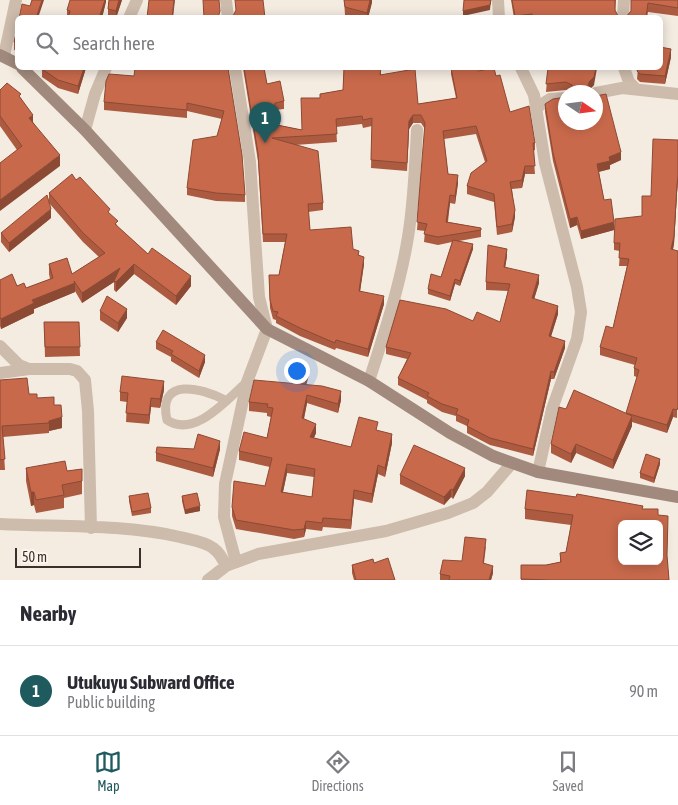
<!DOCTYPE html>
<html lang="en">
<head>
<meta charset="utf-8">
<style>
  :root { --surface:#fff; --page:#f2f2f3; --text:#2b2b33; --muted:#7c7c81; --line:#e1e1e2; --accent:#1f5a5e }
  body { margin:0; font-family:"Asap Condensed",sans-serif; background:var(--page); color:var(--text) }
  .controls { position:absolute; right:15px; bottom:15px; display:grid; overflow:hidden; border-radius:8px; box-shadow:0 2px 12px #0003 }
  .controls button { width:45px; height:45px; display:grid; place-items:center; padding:0; border:0; border-bottom:1px solid var(--line); background:var(--surface); color:var(--text); font:25px sans-serif }
  .compass { position:absolute; left:558px; top:85px; width:45px; height:45px; border-radius:50%; background:var(--surface); box-shadow:0 2px 12px #0003; rotate:103deg }
  .scale { position:absolute; left:15px; bottom:12px; width:126px; box-sizing:border-box; padding-left:5px; border:2px solid #3b302b; border-top:0; font-size:14px; line-height:18px; white-space:nowrap; color:#3b302b; -webkit-text-stroke:4px #fbf5ee; paint-order:stroke }
  .you { position:absolute; left:296px; top:370px; width:18px; height:18px; margin:-12px; border:4px solid #fff; border-radius:50%; background:#1a73e8; box-shadow:0 0 0 8px #1a73e833 }
  .badge { display:grid; place-items:center; width:32px; height:32px; border-radius:50%; background:var(--accent); color:#fff; font-size:16px; font-weight:700 }
  .pin { position:absolute; translate:-50% -41px; filter:drop-shadow(0 1px 2px #0008) }
  .pin::after { content:''; position:absolute; top:26px; width:18px; height:15px; background:inherit; clip-path:polygon(0 0,100% 0,50% 100%) }
  .list { margin:0; padding:0; list-style:none }
  h2 { display:flex; justify-content:space-between; align-items:center; height:65px; margin:0; padding:0 20px; font-size:21px }
  h2 small { font-size:16px; font-weight:400; color:var(--muted) }
  .list li { display:grid; grid-template-columns:32px 1fr auto; gap:15px; align-items:center; box-sizing:border-box; height:90px; padding:0 20px; border-top:1px solid var(--line) }
  .list b { display:block; font-size:19px; white-space:nowrap }
  .list p { margin:0; font-size:16px; white-space:nowrap; color:var(--muted) }
  .list em { font-size:16px; font-style:normal; color:var(--muted) }
  .icon { flex:none; width:28px; height:28px; fill:none; stroke:currentColor; stroke-width:2; stroke-linecap:round; stroke-linejoin:round }
  .map { position:relative; flex:none; width:678px; height:580px; overflow:hidden }
  .search { position:absolute; background:var(--surface); box-shadow:0 2px 12px #0003; left:15px; right:15px; top:15px; height:55px; display:flex; align-items:center; gap:12px; box-sizing:border-box; padding:0 18px; border-radius:8px; color:var(--muted); font-size:19px }
  .sheet { height:155px; background:var(--surface) }
  nav { display:flex; justify-content:space-around; align-items:center; box-sizing:border-box; height:70px; border-top:1px solid var(--line); background:var(--surface); font-size:14px; color:var(--muted) }
  nav a { display:grid; justify-items:center; gap:2px }
  nav .on { color:var(--accent) }
  .map>svg:first-child { display:block }
</style>
</head>
<body>
<div class="map">
<svg width="678" height="580" viewBox="0 0 678 580">
  <rect width="100%" height="100%" fill="#f4ebe1"/>
  <g fill="none" stroke-linecap="round" stroke-linejoin="round">
    <!-- lane -->
    <path stroke="#cdbbac" stroke-width="9" d="M225 400C202 388 157 376 167 420 195 439 228 398 247 382"/>
    <!-- street -->
    <path stroke="#cdbbac" stroke-width="12" d="M226 0 228 18
      M498 0 499 18
      M129 18 137 0
      M623 18 624 0
      M4 56 16 0
      M235 68 250 162 259 297 267 329 247 382 225 484 224 517 236 562
      M521 68 534 95 545 163 577 287 581 312 577 339 552 409 538 472
      M624 68 629 82 635 88
      M596 93 622 88 678 94
      M536 108 550 99 566 98
      M85 130 95 94 106 68
      M0 346 19 365 29 369H70L77 371 85 380 88 411 91 528
      M0 373 29 369
      M369 381C384 334 400 286 408 237 414 201 415 166 417 130
      M0 524C60 527 122 524 180 537 191 540 204 541 213 548 220 553 223 559 226 566
      M208 580 226 566 258 554 386 531 448 513 473 503 487 492 512 463"/>
    <!-- secondary -->
    <path stroke="#a18a7d" stroke-width="12" d="M0 55 18 64
      M22 68 85 130 267 329 369 381 450 433 493 456 538 472 678 497"/>
  </g>
  <!-- wall -->
  <path fill="#ac5a40" fill-rule="evenodd" d="M106 0 102 18H67V10Z
    M109 0H122L116 18 108 16V9Z
    M344 0H372L368 18H353L345 15Z
    M511 0H616L615 11 618 16 626 17 631 11V0H678V16L648 12 647 18H514Z
    M18 24V51L14 50V42Z
    M671 57 665 84 640 82 637 79 638 68 633 69 632 68H660Z
    M86 68 78 94 58 88 42 77V69Z
    M228 68 245 195V202L216 201 187 195V188L217 136 222 119 187 111V118L104 110V102L134 76Z
    M243 68H264L267 84 284 101V109L275 110 273 124 302 130 320 98V94L343 90 344 68H381V75L418 104 456 98 451 74V68L478 71 496 76 510 112 535 143V150L533 151 535 174H525L522 188 512 189 515 217 512 232 497 235 494 202 467 194V186L485 162 476 134 444 139 448 174 458 183 455 204 450 203 448 222 481 228V237L459 241 473 249 460 286 455 284 450 301 428 294V289L441 277 452 242 438 245 424 242 425 231 417 230 425 129 421 123H413L409 129 407 171 371 168 372 126 363 128 362 124 336 127 337 142 295 145 323 203V210L308 212 310 230 353 249 359 255 364 264 360 291 384 304 368 357 336 348 335 350 300 336 276 323V320L273 319 270 308 269 275H279L285 242H263L258 161Z
    M548 68 594 85 590 89 591 92H571L566 90 546 92Z
    M0 90 21 98 33 122 60 166 17 150 0 126Z
    M545 104 621 160 610 165V169L599 172 604 200 614 230 581 239 577 225 570 228 553 161 545 112Z
    M678 140V183L677 192 674 244 673 250 678 251 677 418 673 417 667 433 632 422V426L613 469 576 453 571 463 551 453V444L566 409 626 414 637 377 634 376V368L635 365 600 355V347L613 328 627 266H619L620 251 614 250V243L642 216 651 196Z
    M76 180 110 214 118 227 148 254 191 286 176 305 134 274 116 292 114 290V282L82 303 75 291V292L34 309V313L1 329 0 326V280L26 288 50 279 49 274V264L72 274 99 257 83 242 49 203V193Z
    M51 218 9 252 1 242V233Z
    M507 256 505 268 539 283 534 299 558 314 551 336 565 348 554 379H551L533 456 490 445 467 433V426L456 421V416L442 412 427 403V400L398 385V378L407 359 386 354V347L473 321 500 322 508 291 486 290V282Z
    M100 311 127 318 118 332 100 320Z
    M44 322H79L80 356 45 357Z
    M156 342 205 362 199 378 171 361V357L156 349Z
    M309 375 306 384 341 400 338 413 307 403 304 419 316 433 314 438 351 447 378 431 392 443 385 477 378 474 372 503 354 499 351 529 323 527 322 531 306 529 304 537 294 539 236 529 232 516V507L265 486 270 467 239 460V451L267 438 271 417 267 416V413L249 411V402L293 383 291 382V378ZM287 473 314 477 312 497 283 492Z
    M0 380 29 394 54 405 62 428 49 431V433L3 437 5 470H0Z
    M164 390 160 408 151 407 149 424 126 422 127 402 120 401V392Z
    M194 449H220L213 477 156 461V453Z
    M660 464 654 483 640 478V473Z
    M26 468 67 471 82 469V494L64 498V508L36 513 34 505 31 506 26 481Z
    M400 475 465 476 453 499 451 497 444 505 400 484Z
    M129 496 151 508V513L132 516 129 501Z
    M182 496 200 511 185 514 182 501Z
    M525 509H643L658 515 667 558 669 580H521V565H546L560 562V553L566 552 571 525 525 519Z
    M486 546 484 563 493 573 491 580H440V574L462 561Z
    M374 563 395 580H354L352 573V565Z"/>
  <!-- shaded-wall -->
  <path fill="#8c4a34" d="M42 0H44L38 18H36Z
    M105 0H106V2L102 18H99Z
    M119 0H122L116 18V11Z
    M174 0H175L173 18H172Z
    M370 0H372V3L368 18H367V13Z
    M491 0 490 10 463 16V11Z
    M671 49V57L665 84V76Z
    M84 68H86L78 94V86Z
    M596 68H597L594 85 589 90 588 92 589 82Z
    M275 103V110L272 132V124Z
    M33 115V126L29 118Z
    M413 115V123L409 129 407 171 409 121Z
    M621 152V160L610 165V169L597 172V164L609 157Z
    M60 155V166L0 211V200Z
    M525 166V174L522 188V180Z
    M458 175V183L455 204V196Z
    M678 176 674 244 671 257V249Z
    M450 195V203L446 230V222Z
    M51 209V218L9 252V243Z
    M515 210V217L512 232V224Z
    M577 217V225L570 228V219Z
    M614 222V230L581 239V231Z
    M473 244V249L460 286V281Z
    M507 249V256L504 274V267Z
    M364 257V264L359 299V291Z
    M134 264V274L116 292V282L120 278 82 303V293L120 268Z
    M539 275V283L532 306V298Z
    M191 276V286L176 305V296Z
    M455 279V284L450 301V296Z
    M75 283V292L34 309V313L1 329V319L32 300Z
    M384 296V304L368 357V349Z
    M558 306V314L549 343V336Z
    M127 309V318L118 332V323Z
    M565 341V348L554 379V372Z
    M205 355V362L199 378V371Z
    M309 370V375L305 389V384Z
    M551 371V379L533 456V449Z
    M164 381V390L160 408V399Z
    M341 391V400L338 413V404Z
    M307 395V403L302 427V418Z
    M151 398V407L149 424V415Z
    M673 409V417L667 433V425Z
    M632 416V426L613 469V460Z
    M62 417V428L49 431V421Z
    M316 424V433L310 446V437Z
    M392 434V443L385 477V468Z
    M220 441V449L213 477V468Z
    M576 444V453L571 463V454Z
    M660 459V464L654 483V478Z
    M287 464V473L281 501V492Z
    M378 465V474L372 503V494Z
    M465 468V476L453 499V490Z
    M451 489V497L444 505V497Z
    M354 490V499L351 529V520Z
    M31 492H34V505L31 506Z
    M200 506V511L185 514V510Z
    M306 521V529L304 537V529Z
    M493 566V573L491 580H489Z"/>
  <!-- building -->
  <path fill="#c8694b" stroke="#8c4a34" fill-rule="evenodd" d="M32 0H42L36 18H19L22 4 30 6Z
    M70 0H105L99 18H68L70 11 67 10Z
    M109 0H119L116 11 108 9Z
    M149 0H174L172 18H147Z
    M203 0H219L220 11 218 18H204Z
    M235 0H263L265 18H232L236 10Z
    M344 0H370L367 13 345 7Z
    M464 0H491L490 5 463 11Z
    M512 0H615V10L618 16 626 17 631 11V0H678V8L648 3 646 18H533L532 14 515 16Z
    M18 24V43L14 42Z
    M660 47 671 49 665 76 640 74 637 71 638 68H660Z
    M43 68H84L78 86 58 80 42 69Z
    M135 68H228L242 155 245 195 216 193 187 188 193 140 217 136 224 111 187 103V110L104 102 106 81 109 74 134 76Z
    M244 68H264L267 84 280 81 284 101 275 103 272 124 302 130 301 98H320V94L343 90 344 68H381L380 75 415 69 418 104 457 98 451 68H477L478 71 494 68 496 76 500 75 510 112 529 106 535 143H533L535 166H525L522 180 510 182 515 210 512 224 497 227 494 194 467 186 471 173 487 161 476 126 443 131 448 174 458 175 455 196 450 195 446 222 481 228V230L438 237 424 234 427 224 417 222 425 123 421 115H413L409 121 407 163 371 160 372 118 363 120 362 116 336 119 337 134 272 138 318 151 323 203 308 204 310 230 351 227 353 249 359 251 358 255 364 257 359 291 384 296 368 349 336 340 335 343 300 328 276 316 278 312 273 311 270 300 269 275H279L287 234H263L258 153Z
    M548 68H596L594 77 589 82 588 86 591 91V92H572L574 89 572 85 566 82 546 84Z
    M7 83 21 94 19 96 33 115 29 118 60 155 0 200V163L22 146 0 116V90Z
    M606 94 621 152 609 157 610 161 597 164 604 200 611 199 614 222 581 231 577 217 570 219 553 153 545 104 553 99 566 97V122H596V96Z
    M653 139 678 140V176L677 185 674 236 671 249 678 251V407L677 410 673 409 667 425 626 413 639 370 634 368 637 358 600 347 606 326 613 328 629 259 619 258 620 243H614L615 219 642 216V196H651Z
    M72 174 76 180 80 177 110 209 108 212 118 221 115 224 148 254 152 248 191 276 176 296 134 264 116 282 114 281 120 268 82 293 74 281 75 283 32 300 34 303 1 319 0 317V280L12 274 17 286 24 283 26 288 53 278 49 264 67 258 72 274 105 253 83 233 49 193Z
    M47 195 51 209 9 243 1 233Z
    M453 240 473 244 460 281 455 279 450 296 428 289 431 274 441 277Z
    M488 245 507 249 504 267 539 275 532 298 558 306 549 336 565 341 554 372 551 371 533 449 490 438 467 426 469 420 456 414 458 409 442 404 427 396 429 393 398 378 411 353 386 347 400 300 446 309 473 321 477 312 500 322 510 284 486 282Z
    M107 296 127 309 118 323 100 311Z
    M44 322H79L80 347H45Z
    M163 330 205 355 199 371 171 354 173 351 156 342Z
    M294 365 309 370 305 384 291 378Z
    M122 376 164 381 160 399 151 398 149 415 126 413 128 393 120 392Z
    M27 378 29 394H37V398L54 397V405H61L62 417 49 421V423L2 426 5 459 0 460V380Z
    M254 380 322 386 341 391 338 404 307 395 302 418 316 424 310 437 351 447 359 417 378 422 376 430 392 434 385 468 378 465 372 494 354 490 351 520 323 518 322 523 306 521 304 529 294 530 236 520 232 507 234 481 265 486 272 458 239 451 244 432 267 438 273 408 267 407 268 404 249 402ZM287 464 315 469 312 497 281 492Z
    M574 390 632 416 613 460 576 444 571 454 551 444 559 407 566 409Z
    M198 434 220 441 213 468 156 453 157 447 194 449Z
    M414 445 465 468 453 490 451 489 444 497 400 475Z
    M646 454 660 459 654 478 640 473Z
    M65 461 67 471 82 469V481L62 485 64 495 36 500 34 492H31L26 468Z
    M527 490 576 497 577 494 643 506 642 509H658V515L668 516 667 555 669 580H551L521 579V565H546L561 562 560 553 566 552 573 515 525 509ZM622 524H659V561H622Z
    M148 493 151 508 132 512 129 496Z
    M197 493 200 506 185 510 182 496Z
    M465 537 486 539 483 563 493 566 489 580H449L450 576 440 574 443 560 462 561Z
    M388 558 395 580H356L352 565 373 559 374 563Z"/>
</svg>
<div class="controls">
<button><svg class="icon" aria-label="layers" viewBox="0 0 24 24"><path d="M12 4l9 5-9 5-9-5zM3 14l9 5 9-5"/></svg></button>
</div>
<svg class="compass" viewBox="-18 -18 36 36"><path d="M0-13l5 13h-10z" fill="#e53935"/><path d="M0 13l5-13h-10z" fill="#7c7c81"/></svg>
<div class="scale">50 m</div>
<div class="you"></div>
<div class="pin badge" style="left:265px;top:143px">1</div>
<div class="search"><svg class="icon" aria-label="search" viewBox="0 0 24 24"><circle cx="10" cy="10" r="6"/><path d="M15 15l6 6"/></svg>Search here</div>
</div>
<section class="sheet">
<h2>Nearby<small></small></h2>
<ul class="list">
<li><span class="badge">1</span><div><b>Utukuyu Subward Office</b><p>Public building</p></div><em>90 m</em></li>
</ul>
</section>
<nav>
<a class="on"><svg class="icon" aria-label="map" viewBox="0 0 24 24"><path d="M3 6l6-2 6 2 6-2v14l-6 2-6-2-6 2zM9 4v14M15 6v14"/></svg>Map</a>
<a><svg class="icon" aria-label="directions" viewBox="0 0 24 24"><path d="M12 3l9 9-9 9-9-9zM9 14v-3h6M13 9l2 2-2 2"/></svg>Directions</a>
<a><svg class="icon" aria-label="saved" viewBox="0 0 24 24"><path d="M7 4h10v16l-5-4-5 4z"/></svg>Saved</a>
</nav>
</body>
</html>
